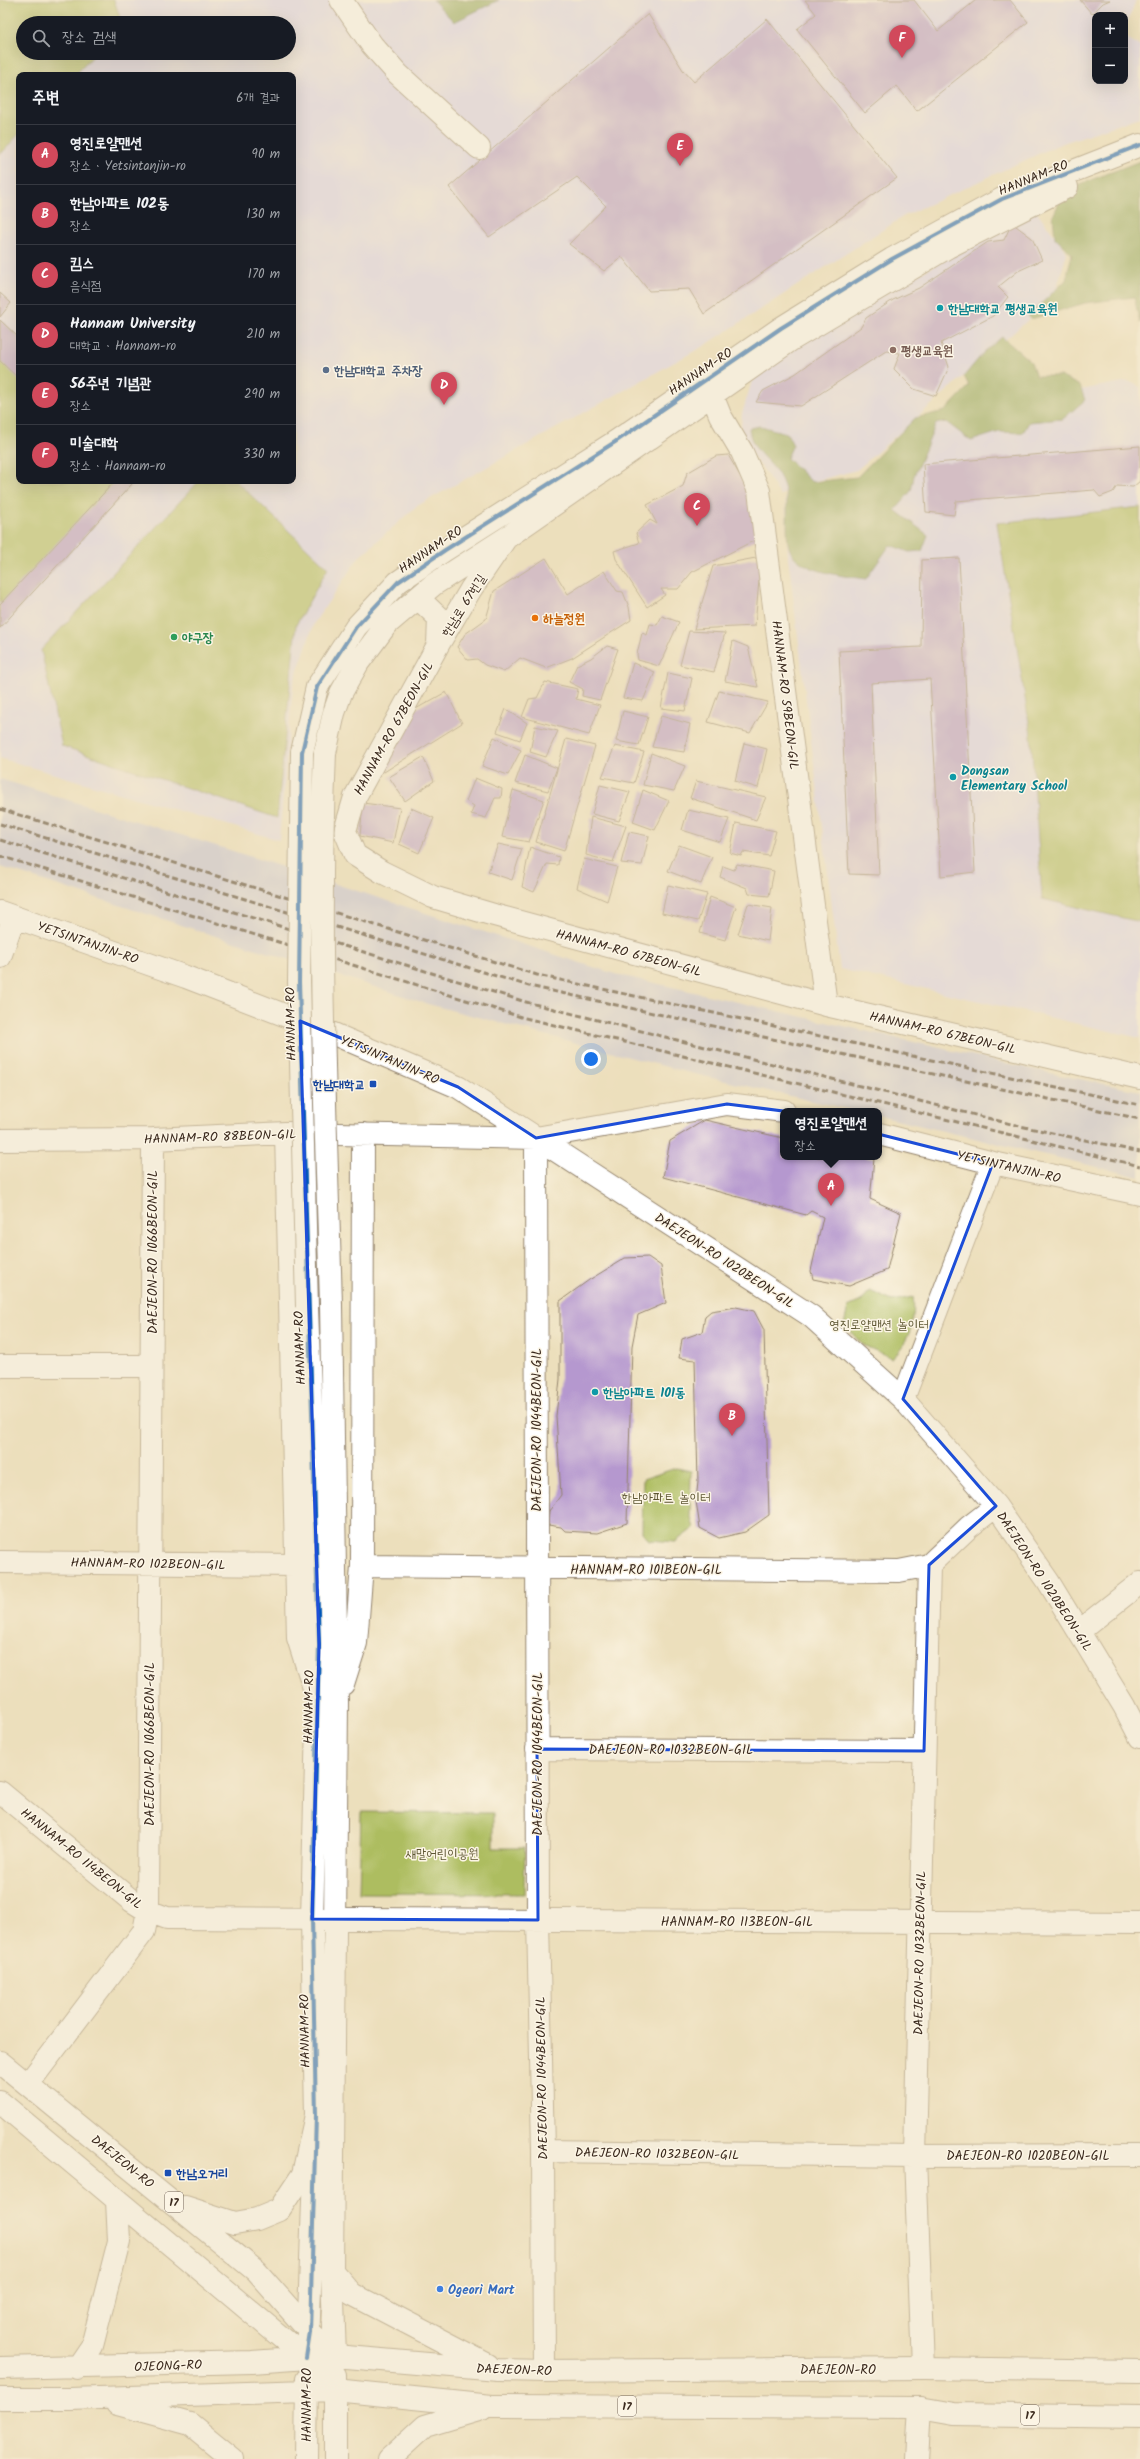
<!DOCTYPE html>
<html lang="ko">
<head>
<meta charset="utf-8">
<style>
  :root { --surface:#171b24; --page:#242831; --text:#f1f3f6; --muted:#9ea1a6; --line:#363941; --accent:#d1495b }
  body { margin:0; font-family:Kalam,"Poor Story",sans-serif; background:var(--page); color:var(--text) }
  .controls { position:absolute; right:12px; top:12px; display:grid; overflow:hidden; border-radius:8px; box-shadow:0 4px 16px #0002 }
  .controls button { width:36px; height:36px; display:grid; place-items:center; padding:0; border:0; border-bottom:1px solid var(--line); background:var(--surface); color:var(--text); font:20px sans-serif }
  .you { position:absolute; left:591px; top:1059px; width:14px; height:14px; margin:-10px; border:3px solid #fff; border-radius:50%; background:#1a73e8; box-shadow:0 0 0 6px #1a73e833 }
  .badge { display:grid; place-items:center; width:26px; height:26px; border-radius:50%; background:var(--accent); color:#fff; font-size:13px; font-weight:700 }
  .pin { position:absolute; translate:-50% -33px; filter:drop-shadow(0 1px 2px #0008) }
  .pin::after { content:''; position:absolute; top:21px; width:14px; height:12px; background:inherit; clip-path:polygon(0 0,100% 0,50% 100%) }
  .popup { position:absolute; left:780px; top:1108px; width:102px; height:52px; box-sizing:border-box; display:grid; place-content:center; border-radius:8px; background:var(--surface); filter:drop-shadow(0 1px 3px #0005); font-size:13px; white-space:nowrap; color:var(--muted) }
  .popup b { font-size:15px; color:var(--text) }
  .popup::after { content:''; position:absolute; left:50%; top:100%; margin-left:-8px; border:8px solid transparent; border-top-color:var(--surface) }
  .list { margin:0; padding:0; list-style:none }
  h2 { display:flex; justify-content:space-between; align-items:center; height:52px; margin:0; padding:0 16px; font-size:17px }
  h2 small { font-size:13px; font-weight:400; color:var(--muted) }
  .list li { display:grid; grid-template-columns:26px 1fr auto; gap:12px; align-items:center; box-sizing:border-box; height:60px; padding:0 16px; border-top:1px solid var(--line) }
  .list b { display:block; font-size:15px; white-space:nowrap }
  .list p { margin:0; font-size:13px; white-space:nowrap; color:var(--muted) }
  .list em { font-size:13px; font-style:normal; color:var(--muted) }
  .icon { flex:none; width:22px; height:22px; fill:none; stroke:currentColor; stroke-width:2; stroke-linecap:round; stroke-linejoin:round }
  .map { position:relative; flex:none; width:1140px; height:2459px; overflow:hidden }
  .search { position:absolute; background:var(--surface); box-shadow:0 4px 16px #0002; left:16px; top:16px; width:280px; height:44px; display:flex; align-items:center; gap:10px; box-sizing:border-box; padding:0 14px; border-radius:22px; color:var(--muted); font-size:15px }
  .panel { position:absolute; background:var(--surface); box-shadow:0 4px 16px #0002; left:16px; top:72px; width:280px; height:412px; border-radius:8px }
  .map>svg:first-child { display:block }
</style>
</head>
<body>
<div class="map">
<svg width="1140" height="2459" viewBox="0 0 1140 2459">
  <rect width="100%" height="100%" fill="#fcf5e5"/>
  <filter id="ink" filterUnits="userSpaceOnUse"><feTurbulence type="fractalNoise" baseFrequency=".025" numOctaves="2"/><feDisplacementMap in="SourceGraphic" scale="8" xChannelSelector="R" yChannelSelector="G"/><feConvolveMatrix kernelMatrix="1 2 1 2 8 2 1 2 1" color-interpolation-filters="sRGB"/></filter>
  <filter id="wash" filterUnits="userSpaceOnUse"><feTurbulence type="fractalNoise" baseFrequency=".012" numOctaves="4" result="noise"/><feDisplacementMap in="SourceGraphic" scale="16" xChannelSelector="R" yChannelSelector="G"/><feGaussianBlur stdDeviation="0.9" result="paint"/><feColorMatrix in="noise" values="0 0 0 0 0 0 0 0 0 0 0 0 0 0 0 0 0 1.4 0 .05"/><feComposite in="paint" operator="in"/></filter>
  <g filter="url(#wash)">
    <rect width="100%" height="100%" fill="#ecdfbc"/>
    <!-- built -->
    <path fill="#dcd6f6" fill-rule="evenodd" d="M0 0H1136L1125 28V15H1095V81H1125V37L1140 46V117L1060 144 904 216 707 344 417 506 359 557 314 623 293 685 279 840 0 758ZM23 23H289V53H23ZM19 75H293V481H19Z
      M1035 209 1067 253 1054 297 857 470 795 486 863 477 930 419 1128 381 1140 387V1038L840 969 788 556 785 493 780 495 764 470 740 441 742 414 751 384 760 371 847 315Z"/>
    <!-- industrial -->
    <path fill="#c2c2dc" d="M0 779 236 852 615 974 1054 1074 1140 1091V1177L879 1116V1111H856L686 1072 428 1004 0 867Z"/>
    <!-- green -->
    <path fill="#adbd60" stroke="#74743f" d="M0 0H114L122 23H23V53H96L75 75H19V134L0 155Z
      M0 320 19 338V481H129L132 484 0 628Z
      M199 481H236L328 568 296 625 277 818 62 746 41 650Z
      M1140 507V922L1042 899 1031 735 997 523Z
      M870 1291 892 1301 913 1297C916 1321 909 1342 892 1358L863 1345 844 1325 848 1307 861 1301Z
      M676 1468 691 1471 690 1515 694 1528 675 1542 649 1540 642 1532 643 1479Z
      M361 1812 493 1813V1848H525L524 1894 359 1893Z"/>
    <!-- forest -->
    <path fill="#8aa456" stroke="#62673a" d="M433 0H499L454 22Z
      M1140 161V323L1134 297 1085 303 1031 319 1028 316 1066 280 1072 254 1055 238 1053 216 1065 190Z
      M1002 337 1031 362 1036 376H1060L1080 386 1085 400 1063 419 1029 422 1023 433 999 432 971 441 946 422 936 424 914 476 911 491 895 510 928 535 922 551 909 552 890 545 866 579C844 576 791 572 788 543 785 520 791 500 781 479 771 459 751 453 749 428L760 426 787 433 793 445 787 458 812 482 857 477 915 418 945 411 969 386 964 376 984 352Z"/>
    <g id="blocks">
      <!-- building -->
      <path fill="#b598cf" d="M805 0H914L938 31 976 0H1010L1028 22 917 111 897 86 865 113 797 29 816 14Z
        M1080 0H1110L1103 3 1092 14Z
        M648 14 683 70 694 82 767 19 897 178 704 314 689 289 649 291 622 257 604 271 569 244 606 206 577 177 489 237 449 187Z
        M1012 223 1032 238 1042 260 1018 271 998 287 1008 297 993 316 941 343 949 367 936 396 914 389 894 369 900 353 886 351 801 406 756 402 763 391 795 374 861 327 866 318 893 300 919 288 988 242 1004 240Z
        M0 293 11 303 0 317Z
        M0 320 19 338V379L0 361Z
        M1140 446V481L1133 487 1117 486 1113 492 1100 497 1094 490 956 501 954 515 926 512 923 464Z
        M728 455 753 498 759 538 692 572 678 589H661L665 595 647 607 616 559 614 551 639 543 636 533 650 520 657 524 647 505 683 486 687 473 716 456Z
        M115 481H129L132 484 0 628V604Z
        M761 557 755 626 694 629 713 566Z
        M546 558 568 594 604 571 617 591 623 592 629 607 631 620 572 658 546 668 520 658 504 672 485 665 477 659 468 660 457 647 465 634 486 619 494 591Z
        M959 558 975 872 941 876 930 679 871 683 879 875 849 874 839 651 921 647 922 560Z
        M662 616 679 622 659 666 638 660 637 654 642 633 647 635 650 624 657 625Z
        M689 631 725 633 714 672 680 665Z
        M733 641 748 647 758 687 725 681Z
        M607 646 618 649 600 700 582 696 583 689 569 682 577 665 591 658Z
        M633 663 655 672 643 701 623 698Z
        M668 673 692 678 685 711 661 708Z
        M545 682 578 689 576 699 600 705 589 735 522 717 529 699 537 698Z
        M719 691 768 702 750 733 708 722Z
        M446 692 462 723 384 772 378 762 405 715Z
        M506 709 527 723 520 740 497 732Z
        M623 711 648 717 639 745 616 741Z
        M661 716 690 724 684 752 652 747Z
        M535 726 558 731 546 757 530 752Z
        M494 737 521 750 508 775 482 766Z
        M566 739 595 746 564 851 536 842Z
        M744 743 767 749 758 788 735 781Z
        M615 746 644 752 634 783 602 777Z
        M651 753 685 766 674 791 643 785Z
        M525 755 557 768 548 791 515 783Z
        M423 757 434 781 405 801 389 777Z
        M475 778 502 789 501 798H495L486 818 471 814 474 806 466 801Z
        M696 781 766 797 756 820 690 798Z
        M600 785 630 792 619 821 592 814Z
        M513 790 544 800 529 842 502 837Z
        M643 790 669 801 655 830 633 822Z
        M363 803 400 808 393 843 360 836Z
        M411 808 434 818 419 853 399 844Z
        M688 810 729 819 720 842 682 830Z
        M591 817 626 826 613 862 586 855Z
        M736 823 776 831 769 856 743 852 741 856 730 853Z
        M629 832 649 836 642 865 621 863Z
        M498 844 522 849 512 880 488 872Z
        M679 845 712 857 701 884 668 871Z
        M530 847 559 857 558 865 547 864 534 892 522 887Z
        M584 859 617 867 607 901 577 888Z
        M737 864 774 871 769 896 749 894 747 888 720 877 723 866 734 870Z
        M668 885 707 894 698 921 662 913Z
        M710 897 736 907 725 940 700 933Z
        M748 904 772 908 768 941 738 934Z
        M705 1120 783 1138V1157H865L874 1159 870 1199 901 1213 887 1270 849 1286 813 1279 811 1271 823 1217 811 1211 806 1215 663 1177 670 1141Z
        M648 1257 661 1266 666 1303 638 1315 632 1346 627 1523 597 1533 565 1531 561 1527 548 1525 549 1511 561 1495 556 1416 560 1379V1301L589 1280 625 1258Z
        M736 1307 754 1311 764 1330 769 1515 745 1532 719 1538 700 1528 696 1501 698 1482 695 1360 679 1358 682 1339 702 1332 705 1316 711 1311Z"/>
    </g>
  </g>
  <g filter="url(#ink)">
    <use href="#blocks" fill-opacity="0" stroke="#94846d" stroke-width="1"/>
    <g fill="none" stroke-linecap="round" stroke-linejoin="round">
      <defs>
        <path id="minor" d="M341 0 372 45 398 74 479 148
          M712 395 720 415 742 452 759 491 826 1005
          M506 538 471 589 438 645 355 797 345 831 355 855 382 872 433 897 494 915 826 1005 1140 1078
          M418 598 439 618 438 645
          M302 752 317 687 356 627 398 582 445 550 615 442 781 328 892 259 1002 199 1140 145
          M325 753 334 713 341 693 358 663 387 624 433 585 506 538 791 340 948 247 1067 187
          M0 912 186 977 336 1035 458 1087 811 1316 903 1399 996 1506 1048 1581 1124 1706 1140 1737
          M0 957 14 917
          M286 1133 298 1638 313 1685
          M879 1134 993 1163 1140 1194
          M536 1138 538 1920 543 2151 544 2371
          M0 1140 153 1139 286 1133 536 1138 727 1104 784 1111
          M331 1305 337 1702 332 2271 335 2356
          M307 1307 319 1645 312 1919 316 2115 308 2345
          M0 1366H151
          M903 1399 993 1163
          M0 1562 296 1565
          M362 1566 899 1571 929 1565
          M1079 1631 1140 1583
          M343 1684 356 1643 362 1566 363 1134
          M537 1749 924 1751
          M0 1792 132 1901 148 1911 167 1918 1140 1923
          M28 2084 144 1931 148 1911 153 1139
          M543 2151 915 2156 1140 2155
          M923 2368 915 2156 929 1565 969 1527 996 1506
          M917 2459 920 2408"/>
        <path id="major" d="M0 2062 256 2271 310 2332 335 2356
          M0 2102 306 2358 335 2390
          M185 2207 235 2223 257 2219 279 2210 303 2174 316 2115
          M332 2271 352 2294 488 2365
          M0 2368 252 2362 335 2356 498 2370 544 2371 923 2368 1140 2371
          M77 2368 92 2346 119 2241 117 2201
          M0 2399H70L335 2390 492 2406 920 2408 954 2414 1140 2417
          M117 2404 190 2424 233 2459
          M306 2459 307 2379
          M335 2459V2375
          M389 2459 425 2426 482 2409"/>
      </defs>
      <!-- minor casing -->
      <use href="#minor" stroke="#94846d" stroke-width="24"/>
      <!-- major casing -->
      <use href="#major" stroke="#94846d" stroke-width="24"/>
      <!-- minor -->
      <use href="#minor" stroke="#fff" stroke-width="22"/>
      <!-- major -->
      <use href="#major" stroke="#fff" stroke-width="22"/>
      <!-- rail -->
      <path stroke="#3b2a1e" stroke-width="3" stroke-dasharray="6 3" stroke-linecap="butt" d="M0 809 537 975 1140 1105
        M0 824 529 986 1140 1119
        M0 840 526 1002 1011 1124 1140 1152
        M0 856 521 1017 1140 1166"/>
      <defs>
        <path id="minor-bridge" d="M302 752 299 982 307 1307
          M325 753C317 937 326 1121 331 1305"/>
      </defs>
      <!-- minor-bridge casing -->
      <use href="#minor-bridge" stroke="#94846d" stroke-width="24" stroke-linecap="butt"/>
      <!-- minor-bridge -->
      <use href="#minor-bridge" stroke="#fff" stroke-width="22"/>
      <defs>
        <path id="cycleway" d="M306 2358 310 2332 316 2115 312 1919 319 1645 299 982 302 752 317 687 356 627 398 582 445 550 615 442 781 328 892 259 1002 199 1140 145"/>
      </defs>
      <!-- cycleway casing -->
      <use href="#cycleway" stroke="#fcf5e5" stroke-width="6"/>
      <!-- cycleway -->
      <use href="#cycleway" stroke="#0057b8" stroke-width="4"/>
    </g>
  </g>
  <!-- marked area -->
  <path d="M0 0H1140V2459H0ZM300 1021 458 1087 536 1138 727 1104 791 1112 993 1163 903 1399 996 1506 929 1565 924 1751 537 1749 538 1920 312 1919 319 1645Z" fill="#ecdfbc" fill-opacity=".55" fill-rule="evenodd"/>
  <path fill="none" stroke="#1d4ed8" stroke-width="3" stroke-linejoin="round" d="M300 1021 458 1087 536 1138 727 1104 791 1112 993 1163 903 1399 996 1506 929 1565 924 1751 537 1749 538 1920 312 1919 319 1645Z"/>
  <!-- markers -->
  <g fill="#0f9aa8" stroke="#fcf5e5" stroke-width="1.5">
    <circle cx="940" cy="308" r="4"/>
    <circle cx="953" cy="777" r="4"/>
    <circle cx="595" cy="1392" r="4"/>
  </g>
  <circle fill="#8d6e63" stroke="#fcf5e5" stroke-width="1.5" cx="893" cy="350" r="4"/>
  <circle fill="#5c6f8a" stroke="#fcf5e5" stroke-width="1.5" cx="326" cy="370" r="4"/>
  <circle fill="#e8710a" stroke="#fcf5e5" stroke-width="1.5" cx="535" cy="618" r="4"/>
  <circle fill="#2e9e5b" stroke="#fcf5e5" stroke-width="1.5" cx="174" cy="637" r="4"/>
  <g fill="#1a4fb4" stroke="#fcf5e5" stroke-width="1.5">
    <rect x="369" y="1080" width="8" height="8" rx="2"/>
    <rect x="164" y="2169" width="8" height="8" rx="2"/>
  </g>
  <circle fill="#3f7fe0" stroke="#fcf5e5" stroke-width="1.5" cx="440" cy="2289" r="4"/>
  <g text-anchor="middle" stroke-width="3" stroke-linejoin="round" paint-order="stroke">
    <!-- shield labels -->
    <g fill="#fcf5e5" stroke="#75675a" stroke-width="1">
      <rect x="165" y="2192" width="18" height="20" rx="3"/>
      <rect x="618" y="2396" width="18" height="20" rx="3"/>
      <rect x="1021" y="2405" width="18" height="20" rx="3"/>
    </g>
    <g font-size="12" font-weight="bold" fill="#3b2a1e">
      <text x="174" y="2206">17</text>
      <text x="627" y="2410">17</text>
      <text x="1030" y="2419">17</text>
    </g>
    <!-- street labels -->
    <g font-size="13" fill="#3b2a1e" stroke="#fcf5e5">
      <text transform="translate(1033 177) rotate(-22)" y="5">HANNAM-RO</text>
      <text transform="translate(700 371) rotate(-34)" y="5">HANNAM-RO</text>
      <text transform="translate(430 549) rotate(-34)" y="5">HANNAM-RO</text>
      <text transform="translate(463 605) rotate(-58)" y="5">한남로 67번길</text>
      <text transform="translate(786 695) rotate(83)" y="5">HANNAM-RO 59BEON-GIL</text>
      <text transform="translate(393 728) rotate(-61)" y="5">HANNAM-RO 67BEON-GIL</text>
      <text transform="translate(88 942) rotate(19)" y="5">YETSINTANJIN-RO</text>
      <text transform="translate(629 952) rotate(15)" y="5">HANNAM-RO 67BEON-GIL</text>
      <text transform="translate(290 1024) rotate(-91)" y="5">HANNAM-RO</text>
      <text transform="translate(943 1032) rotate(13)" y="5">HANNAM-RO 67BEON-GIL</text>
      <text transform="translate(390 1059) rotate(23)" y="5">YETSINTANJIN-RO</text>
      <text transform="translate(220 1136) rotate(-2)" y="5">HANNAM-RO 88BEON-GIL</text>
      <text transform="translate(1009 1166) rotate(13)" y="5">YETSINTANJIN-RO</text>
      <text transform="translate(152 1252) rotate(-90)" y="5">DAEJEON-RO 1066BEON-GIL</text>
      <text transform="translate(725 1260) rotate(33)" y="5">DAEJEON-RO 1020BEON-GIL</text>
      <text transform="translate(299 1348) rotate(-92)" y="5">HANNAM-RO</text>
      <text transform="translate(536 1430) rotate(-90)" y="5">DAEJEON-RO 1044BEON-GIL</text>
      <text transform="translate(148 1563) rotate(1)" y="5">HANNAM-RO 102BEON-GIL</text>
      <text x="646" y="1574">HANNAM-RO 101BEON-GIL</text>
      <text transform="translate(1045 1581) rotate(57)" y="5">DAEJEON-RO 1020BEON-GIL</text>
      <text transform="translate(308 1707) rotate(-89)" y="5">HANNAM-RO</text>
      <text transform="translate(149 1744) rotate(-90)" y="5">DAEJEON-RO 1066BEON-GIL</text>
      <text x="671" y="1754">DAEJEON-RO 1032BEON-GIL</text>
      <text transform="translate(537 1754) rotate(-90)" y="5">DAEJEON-RO 1044BEON-GIL</text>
      <text transform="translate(82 1858) rotate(39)" y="5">HANNAM-RO 114BEON-GIL</text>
      <text x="737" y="1926">HANNAM-RO 113BEON-GIL</text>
      <text transform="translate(919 1953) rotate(-89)" y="5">DAEJEON-RO 1032BEON-GIL</text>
      <text transform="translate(304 2031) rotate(-91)" y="5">HANNAM-RO</text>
      <text transform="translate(541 2078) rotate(-91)" y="5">DAEJEON-RO 1044BEON-GIL</text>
      <text transform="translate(657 2153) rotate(1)" y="5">DAEJEON-RO 1032BEON-GIL</text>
      <text x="1028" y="2160">DAEJEON-RO 1020BEON-GIL</text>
      <text transform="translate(123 2161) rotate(39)" y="5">DAEJEON-RO</text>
      <text transform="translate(168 2365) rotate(-2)" y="5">OJEONG-RO</text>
      <text transform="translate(514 2369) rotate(2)" y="5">DAEJEON-RO</text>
      <text x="838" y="2374">DAEJEON-RO</text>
      <text transform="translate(306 2405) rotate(-90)" y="5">HANNAM-RO</text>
    </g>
    <!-- culture labels -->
    <g font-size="13" font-weight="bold" fill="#0d838f" stroke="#fcf5e5" text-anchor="start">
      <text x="948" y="313">한남대학교 평생교육원</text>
      <text x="961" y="775">Dongsan<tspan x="961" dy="15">Elementary School</tspan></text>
      <text x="603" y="1397">한남아파트 101동</text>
    </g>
    <!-- education labels -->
    <g font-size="13" font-weight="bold" fill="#785e54" stroke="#fcf5e5" text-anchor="start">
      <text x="901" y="355">평생교육원</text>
    </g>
    <!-- service labels -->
    <g font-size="13" font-weight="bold" fill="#4e5e75" stroke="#fcf5e5" text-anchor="start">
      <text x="334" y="375">한남대학교 주차장</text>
    </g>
    <!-- food labels -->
    <g font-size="13" font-weight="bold" fill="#c56008" stroke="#fcf5e5" text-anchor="start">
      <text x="543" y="623">하늘정원</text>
    </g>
    <!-- leisure labels -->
    <g font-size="13" font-weight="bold" fill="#27864d" stroke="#fcf5e5" text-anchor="start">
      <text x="182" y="642">야구장</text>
    </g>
    <!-- transit labels -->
    <g font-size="13" font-weight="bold" fill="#164399" stroke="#fcf5e5" text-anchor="end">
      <text x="365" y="1089">한남대학교</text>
      <text x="176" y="2178" text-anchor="start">한남오거리</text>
    </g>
    <!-- park labels -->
    <g font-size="13" fill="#5d5632" stroke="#fcf5e5">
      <text x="879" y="1329">영진로얄맨션 놀이터</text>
      <text x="666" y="1502">한남아파트 놀이터</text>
      <text x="442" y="1858">새말어린이공원</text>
    </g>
    <!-- shop labels -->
    <g font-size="13" font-weight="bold" fill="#366cbe" stroke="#fcf5e5" text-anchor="start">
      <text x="448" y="2294">Ogeori Mart</text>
    </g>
  </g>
</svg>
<div class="controls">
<button>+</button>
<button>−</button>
</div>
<div class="you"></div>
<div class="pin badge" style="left:831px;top:1206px">A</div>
<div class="popup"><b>영진로얄맨션</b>장소</div>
<div class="pin badge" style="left:732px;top:1436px">B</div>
<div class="pin badge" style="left:697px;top:526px">C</div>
<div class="pin badge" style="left:444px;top:405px">D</div>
<div class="pin badge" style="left:680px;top:166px">E</div>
<div class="pin badge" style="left:902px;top:58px">F</div>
<div class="search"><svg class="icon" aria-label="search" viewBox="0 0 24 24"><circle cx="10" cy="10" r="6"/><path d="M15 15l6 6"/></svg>장소 검색</div>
<section class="panel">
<h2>주변<small>6개 결과</small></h2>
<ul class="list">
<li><span class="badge">A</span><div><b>영진로얄맨션</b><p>장소 · Yetsintanjin-ro</p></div><em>90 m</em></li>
<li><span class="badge">B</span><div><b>한남아파트 102동</b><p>장소</p></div><em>130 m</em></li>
<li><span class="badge">C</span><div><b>킴스</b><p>음식점</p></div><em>170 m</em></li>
<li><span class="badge">D</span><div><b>Hannam University</b><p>대학교 · Hannam-ro</p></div><em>210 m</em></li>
<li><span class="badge">E</span><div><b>56주년 기념관</b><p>장소</p></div><em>290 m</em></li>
<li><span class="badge">F</span><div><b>미술대학</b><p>장소 · Hannam-ro</p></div><em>330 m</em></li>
</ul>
</section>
</div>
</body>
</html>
